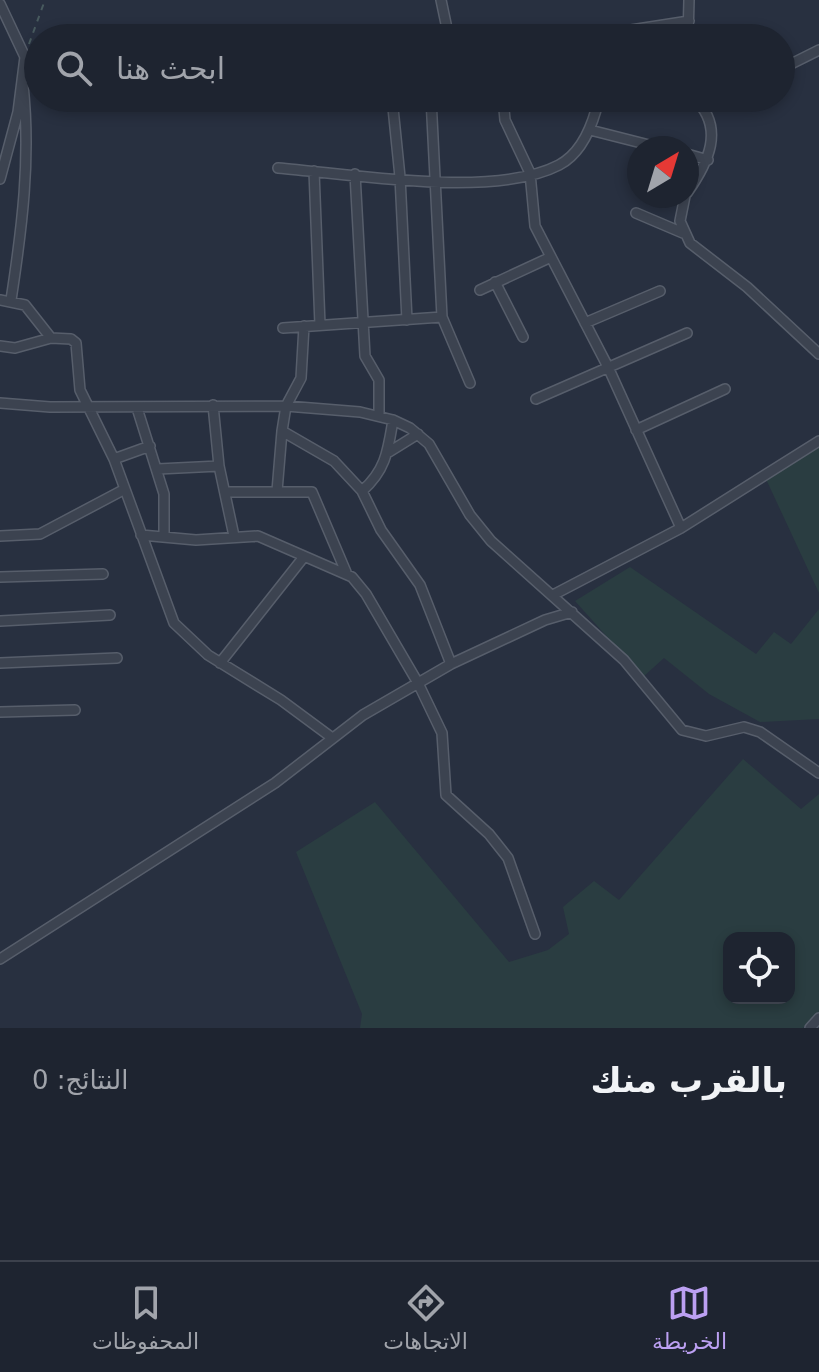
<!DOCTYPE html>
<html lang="ar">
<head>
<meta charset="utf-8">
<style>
  :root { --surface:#1e2430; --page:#2b303c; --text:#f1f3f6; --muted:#a1a4ab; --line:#3c414c; --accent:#bca0f2 }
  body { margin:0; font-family:"DejaVu Sans",Vazirmatn,sans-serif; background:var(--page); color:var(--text); direction:rtl }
  .controls { position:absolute; right:24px; bottom:24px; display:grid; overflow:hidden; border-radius:16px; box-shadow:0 4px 12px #0003 }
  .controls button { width:72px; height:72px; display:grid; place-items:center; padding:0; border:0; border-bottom:2px solid var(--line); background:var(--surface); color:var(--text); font:40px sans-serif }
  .compass { position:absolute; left:627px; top:136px; width:72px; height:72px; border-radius:50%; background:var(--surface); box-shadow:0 4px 12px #0003; rotate:38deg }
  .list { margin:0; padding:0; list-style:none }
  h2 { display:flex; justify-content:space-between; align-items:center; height:104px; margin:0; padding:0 32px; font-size:34px }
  h2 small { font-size:26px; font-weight:400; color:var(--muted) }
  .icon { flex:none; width:44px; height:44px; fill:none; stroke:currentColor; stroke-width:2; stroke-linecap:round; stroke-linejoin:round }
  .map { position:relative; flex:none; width:819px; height:1028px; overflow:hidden; direction:ltr }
  .search { position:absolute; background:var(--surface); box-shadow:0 4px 12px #0003; left:24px; right:24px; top:24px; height:88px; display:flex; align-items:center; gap:20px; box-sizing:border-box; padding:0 28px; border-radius:44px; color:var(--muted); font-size:30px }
  .sheet { height:232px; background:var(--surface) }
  nav { display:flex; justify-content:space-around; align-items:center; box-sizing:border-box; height:112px; border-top:2px solid var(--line); background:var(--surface); font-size:22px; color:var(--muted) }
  nav a { display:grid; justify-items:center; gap:4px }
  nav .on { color:var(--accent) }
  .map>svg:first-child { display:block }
</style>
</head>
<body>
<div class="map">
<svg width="819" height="1028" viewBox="0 0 819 1028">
  <rect width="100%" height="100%" fill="#283040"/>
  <!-- green -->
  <path fill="#2a3d41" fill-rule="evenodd" d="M819 441V593L765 477Z
    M630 567 756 654 774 632 791 644 819 609V719L760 722 709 694 664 658 643 677 575 601Z
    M743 759 801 809 819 794V1012L803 1028H360L362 1014 296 852 375 802 509 962 548 950 569 934 563 907 594 881 619 900ZM729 938H789V998H729Z"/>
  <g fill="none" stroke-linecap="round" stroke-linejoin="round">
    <defs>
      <path id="minor" d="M441 0 449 38
        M0 4 25 57 18 112 0 179
        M631 30 689 21
        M688 38 689 0
        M781 69 819 50
        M392 98 400 177 407 320
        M431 98 442 317 470 383
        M503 98 505 120 530 173 535 226 608 367 681 528
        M590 130 661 148
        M687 154 708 160
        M278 168C352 174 494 199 559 165 580 154 590 131 596 110
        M314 171 320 325
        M355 174 365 356 379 380V414
        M687 193C708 163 726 128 694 98
        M685 196 680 221 690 243 747 287 819 354
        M636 213 683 233
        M495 282 523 337
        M480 290 551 257
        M0 300 25 305 51 338 71 339 76 343 80 390 114 459 174 623 208 655 281 700 331 737
        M11 300C22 228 31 158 23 85
        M585 323 660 291
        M283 328 442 317
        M0 346 15 348 51 338
        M536 399 687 333
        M0 403 50 407 286 406 360 412 393 420 410 428 429 444 470 515 491 541 624 660 682 730 706 736 744 727 760 732 819 773
        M213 405 219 466 234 536
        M137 408 164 494V537
        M636 430 725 389
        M282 431 334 461 362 491 381 530 420 585 451 664
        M389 452 418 434
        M114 459 150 446
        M158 469 219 466
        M277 491 282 431 286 406 301 378 304 326
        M362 491C386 470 388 450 393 420
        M225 492H312L346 572
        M141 535 196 540 258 536 352 577 366 594 418 683 442 733 446 795 489 834 508 858 535 934
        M0 536 40 534 125 489
        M0 577 103 574
        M553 595 681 528 819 441
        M0 621 110 615
        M0 663 117 658
        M220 663 303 558
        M0 712 75 710
        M0 959 275 783 363 715 451 664 545 620 572 612
        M810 1028 819 1018"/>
    </defs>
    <!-- minor casing -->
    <use href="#minor" stroke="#575e6b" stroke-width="12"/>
    <!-- path -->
    <path stroke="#485a5e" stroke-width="2" stroke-dasharray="6 6" stroke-linecap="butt" d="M29 44 45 0"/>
    <!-- minor -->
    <use href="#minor" stroke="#3c4350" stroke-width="9"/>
  </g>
</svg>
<div class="controls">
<button><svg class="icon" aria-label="locate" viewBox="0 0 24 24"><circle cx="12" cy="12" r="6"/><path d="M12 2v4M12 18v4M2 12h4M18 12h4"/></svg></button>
</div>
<svg class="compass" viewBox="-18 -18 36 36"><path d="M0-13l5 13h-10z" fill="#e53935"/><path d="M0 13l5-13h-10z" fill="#a1a4ab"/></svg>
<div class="search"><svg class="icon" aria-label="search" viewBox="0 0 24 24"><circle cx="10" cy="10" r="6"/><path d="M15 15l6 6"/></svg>ابحث هنا</div>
</div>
<section class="sheet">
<h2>بالقرب منك<small>النتائج: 0</small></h2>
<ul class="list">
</ul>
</section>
<nav>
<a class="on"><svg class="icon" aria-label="map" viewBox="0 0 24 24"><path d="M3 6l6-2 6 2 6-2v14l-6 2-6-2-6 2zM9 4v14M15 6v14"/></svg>الخريطة</a>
<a><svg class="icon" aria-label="directions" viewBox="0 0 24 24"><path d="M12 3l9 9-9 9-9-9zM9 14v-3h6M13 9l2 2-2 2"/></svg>الاتجاهات</a>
<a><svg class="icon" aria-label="saved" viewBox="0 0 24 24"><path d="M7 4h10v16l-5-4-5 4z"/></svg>المحفوظات</a>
</nav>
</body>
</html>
